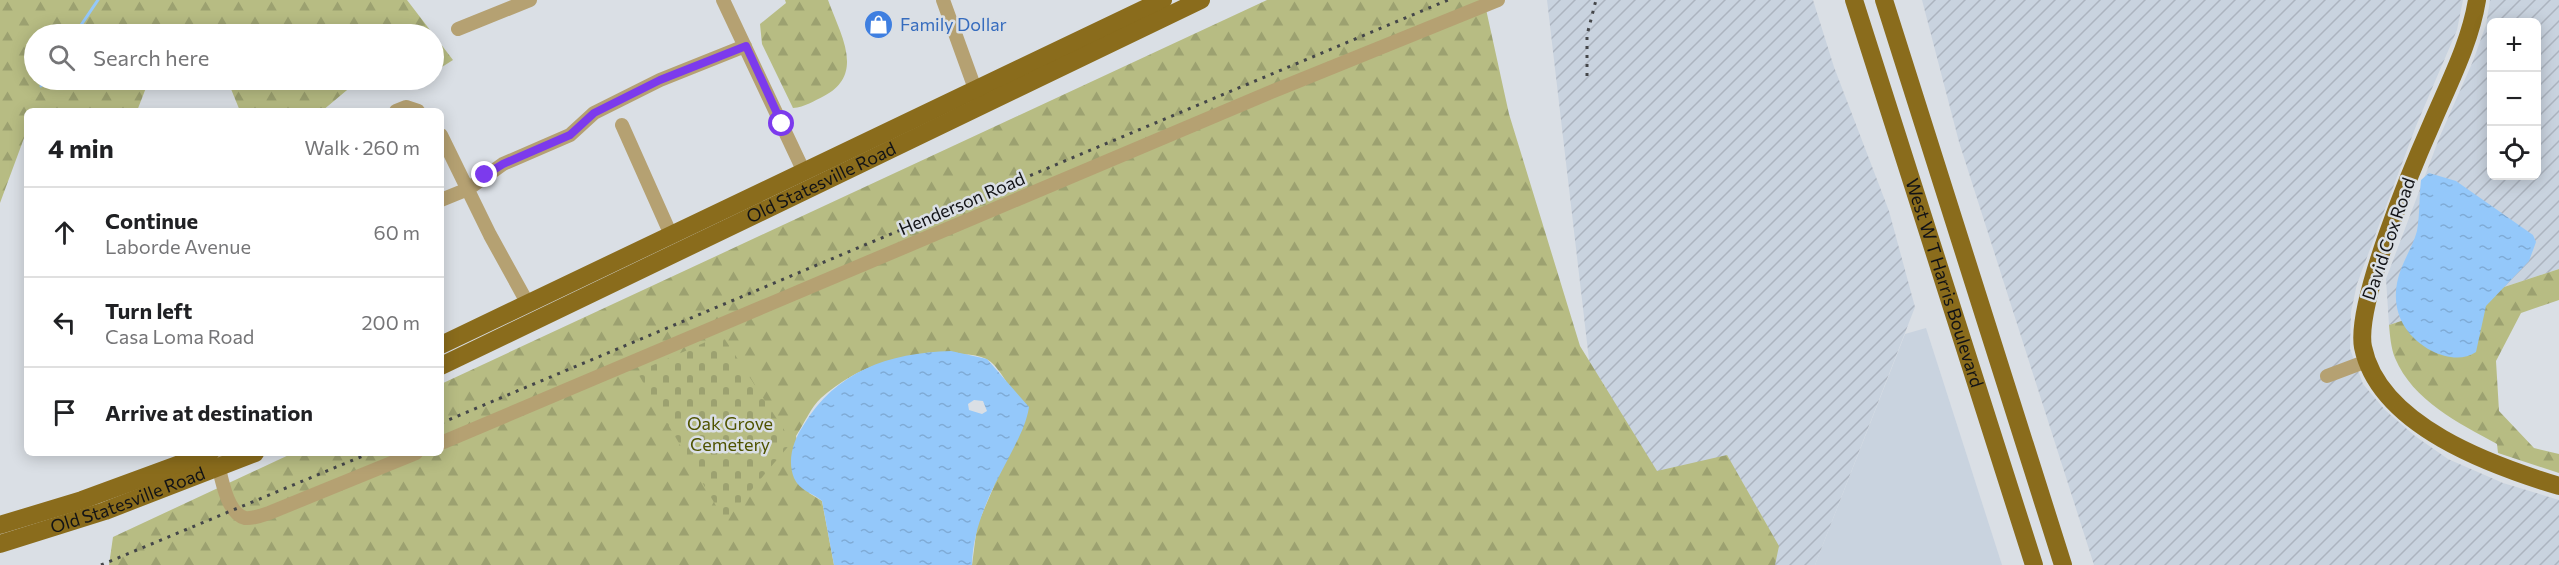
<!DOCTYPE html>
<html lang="en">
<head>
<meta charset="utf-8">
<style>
  :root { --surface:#fff; --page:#f2f2f2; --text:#202124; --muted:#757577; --line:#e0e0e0 }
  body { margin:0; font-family:Commissioner,sans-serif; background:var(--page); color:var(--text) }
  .controls { position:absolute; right:18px; top:18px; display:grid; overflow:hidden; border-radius:9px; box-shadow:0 3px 15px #0003 }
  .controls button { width:54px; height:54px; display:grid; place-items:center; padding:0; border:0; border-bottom:2px solid var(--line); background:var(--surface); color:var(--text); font:30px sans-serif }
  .stop { position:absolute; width:18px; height:18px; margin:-14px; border:4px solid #7c3aed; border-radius:50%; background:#fff }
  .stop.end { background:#7c3aed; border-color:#fff; box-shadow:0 2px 6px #0008 }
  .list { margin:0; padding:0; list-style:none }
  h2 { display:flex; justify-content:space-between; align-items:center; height:78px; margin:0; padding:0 24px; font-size:26px }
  h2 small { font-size:20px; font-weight:400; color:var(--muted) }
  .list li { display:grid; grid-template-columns:39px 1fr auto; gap:18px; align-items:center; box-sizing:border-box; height:90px; padding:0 24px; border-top:2px solid var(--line) }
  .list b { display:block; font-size:22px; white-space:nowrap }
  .list p { margin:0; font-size:20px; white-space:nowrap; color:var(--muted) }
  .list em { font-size:20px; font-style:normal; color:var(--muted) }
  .icon { flex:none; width:33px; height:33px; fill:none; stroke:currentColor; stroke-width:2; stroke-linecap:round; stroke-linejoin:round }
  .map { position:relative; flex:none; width:2559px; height:565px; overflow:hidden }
  .search { position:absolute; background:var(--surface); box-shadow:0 3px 15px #0003; left:24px; top:24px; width:420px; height:66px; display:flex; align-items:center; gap:15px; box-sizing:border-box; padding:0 21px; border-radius:33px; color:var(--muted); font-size:22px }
  .panel { position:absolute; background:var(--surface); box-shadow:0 3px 15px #0003; left:24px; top:108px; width:420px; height:348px; border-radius:9px }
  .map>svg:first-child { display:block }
</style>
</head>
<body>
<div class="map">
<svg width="2559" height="565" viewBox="0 0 2559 565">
  <defs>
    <pattern id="industrial-furrows" width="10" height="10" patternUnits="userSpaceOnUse" patternTransform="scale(1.5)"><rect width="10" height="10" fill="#c9d3df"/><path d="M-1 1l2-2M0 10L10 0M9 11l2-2" fill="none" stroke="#acb4bf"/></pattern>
    <pattern id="forest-firs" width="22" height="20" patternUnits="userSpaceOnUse" patternTransform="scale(1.5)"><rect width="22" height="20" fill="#b7bc83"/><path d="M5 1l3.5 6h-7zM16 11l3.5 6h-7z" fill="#9ca170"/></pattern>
    <pattern id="cemetery-stones" width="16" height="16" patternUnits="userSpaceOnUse" patternTransform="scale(1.5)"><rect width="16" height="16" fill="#b7bc83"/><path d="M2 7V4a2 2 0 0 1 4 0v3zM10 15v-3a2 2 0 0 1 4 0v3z" fill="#9ca170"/></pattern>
    <pattern id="water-ripples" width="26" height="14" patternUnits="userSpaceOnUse" patternTransform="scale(1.5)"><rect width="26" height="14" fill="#94c8fa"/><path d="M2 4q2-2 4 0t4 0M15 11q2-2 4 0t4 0" fill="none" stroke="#7fabd6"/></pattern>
  </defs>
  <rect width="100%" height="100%" fill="#dadfe5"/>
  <!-- built -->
  <path fill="#c9d3df" d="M1926 328 2002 565H1815L1905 334Z"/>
  <!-- industrial -->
  <path fill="url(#industrial-furrows)" fill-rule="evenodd" d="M1547 0H1813L1834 67 1889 211 1915 307 1815 565H1613Z
    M1922 0H2463L2457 30 2416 126 2357 284 2351 312 2350 349 2363 384 2385 410 2415 436 2448 459 2503 483 2559 500V565H2094L1959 142Z
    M2490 0H2559V269L2389 325 2386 279 2440 136 2473 61 2486 25ZM2492 22H2536V176H2492Z"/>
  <!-- forest -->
  <path fill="url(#forest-firs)" d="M0 0H407L453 60 434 72V34H34V80H149L137 111H27V130L0 203Z
    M785 0H828C840 34 866 74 824 96 814 101 805 107 793 108L762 44 760 24 786 3Z
    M1267 0H1484L1509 114 1580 346 1657 471 1727 455 1779 546 1775 565H972L977 526 994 486 1006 381C1001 374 995 364 988 360 973 352 955 354 938 355 889 358 860 365 821 398 811 407 804 424 796 436L809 493 822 501 834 565H109L113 537 293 453H441V384Z
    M201 80H359L322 111H240L231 89 204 88Z
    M2559 269V300L2521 313 2496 361 2499 411 2534 448 2559 454V473L2498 453 2497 444C2459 423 2413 401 2395 358 2391 348 2390 336 2389 325Z"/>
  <!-- cemetery -->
  <path fill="url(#cemetery-stones)" d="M722 335 792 442 725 521 637 372Z"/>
  <!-- water -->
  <path fill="url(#water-ripples)" fill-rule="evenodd" d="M2429 173 2456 181 2533 235 2536 242 2529 261 2486 306 2476 352C2463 361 2446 358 2432 351 2400 334 2388 303 2401 269 2406 256 2413 245 2417 231 2420 214 2419 197 2421 180Z
    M951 351 987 359 1029 407C1026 426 1017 441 1008 459 990 493 973 526 972 565H834L822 501C813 493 800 491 794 478 787 461 793 441 803 426 836 371 888 353 951 351ZM974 400 983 401 987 411 982 414 969 410 968 404Z"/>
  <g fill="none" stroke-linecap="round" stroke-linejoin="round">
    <!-- stream -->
    <path stroke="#94c8fa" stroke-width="3" d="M75 34 98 0
      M41 86 45 80"/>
    <!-- minor -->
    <path stroke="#b5a172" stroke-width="14" d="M723 0 804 172
      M943 0 978 97
      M458 29 530 0
      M396 111 406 107 418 111
      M622 125 671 235
      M441 135 490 235 528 304
      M441 200 468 189 503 164 570 135 594 113 660 80 745 46
      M2327 376 2367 361
      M441 443 1271 92 1498 0
      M217 460C221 475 226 513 245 518 253 519 262 515 269 513L416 453"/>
    <!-- major -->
    <g stroke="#8a6c1c" stroke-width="18">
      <path id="s1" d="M1854 0 2034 565"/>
      <path d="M1884 0 2063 565"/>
      <path d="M2477 0C2470 43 2449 83 2432 123 2412 168 2355 304 2363 347 2379 426 2493 466 2559 486"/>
      <path d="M441 345 1163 0"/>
      <path id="s2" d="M441 366 1201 0"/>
      <path d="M0 525 82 500 210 453"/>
      <path id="s3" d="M0 544 105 511 255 453"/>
    </g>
    <!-- rail -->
    <path stroke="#444649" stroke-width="3" stroke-dasharray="3 6" stroke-linecap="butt" d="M1587 76V35L1596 0
      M441 423 1448 0
      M101 565 370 453"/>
  </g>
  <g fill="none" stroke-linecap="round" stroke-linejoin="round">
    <!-- route -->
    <path stroke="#7c3aed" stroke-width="8" d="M485 175 503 164 570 135 594 113 660 80 746 46 782 124"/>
  </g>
  <!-- icons -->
  <defs>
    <symbol id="shop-disc" viewBox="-11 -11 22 22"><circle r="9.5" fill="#3f7fe0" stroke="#dadfe5"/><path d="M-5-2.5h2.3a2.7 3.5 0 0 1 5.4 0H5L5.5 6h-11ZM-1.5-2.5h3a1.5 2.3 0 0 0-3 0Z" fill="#fff"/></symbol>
  </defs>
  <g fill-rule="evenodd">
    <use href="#shop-disc" x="862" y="8" width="33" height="33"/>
  </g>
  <g text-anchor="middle" stroke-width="5" stroke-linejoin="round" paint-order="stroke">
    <!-- shop labels -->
    <g font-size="18" fill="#366cbe" stroke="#dadfe5" text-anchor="start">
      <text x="900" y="31">Family Dollar</text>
    </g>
    <!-- street labels -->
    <g font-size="18" fill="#121316" stroke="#dadfe5">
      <text dy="6" stroke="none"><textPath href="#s2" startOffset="422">Old Statesville Road</textPath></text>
      <text transform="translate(962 204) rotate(-23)" y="6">Henderson Road</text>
      <text transform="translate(2389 239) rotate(-71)" y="6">David Cox Road</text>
      <text dy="6" stroke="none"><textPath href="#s1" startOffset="297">West W T Harris Boulevard</textPath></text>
      <text dy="6" stroke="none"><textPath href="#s3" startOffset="135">Old Statesville Road</textPath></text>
    </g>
    <!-- park labels -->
    <g font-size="18" fill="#4f5300" stroke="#dadfe5">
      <text x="730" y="430">Oak Grove<tspan x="730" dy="21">Cemetery</tspan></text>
    </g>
  </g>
</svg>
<div class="controls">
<button>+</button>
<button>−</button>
<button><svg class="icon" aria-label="locate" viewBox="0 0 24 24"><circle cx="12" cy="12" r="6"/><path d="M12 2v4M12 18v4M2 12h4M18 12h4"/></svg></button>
</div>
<div class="stop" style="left:782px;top:124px"></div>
<div class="stop end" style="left:485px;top:175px"></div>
<div class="search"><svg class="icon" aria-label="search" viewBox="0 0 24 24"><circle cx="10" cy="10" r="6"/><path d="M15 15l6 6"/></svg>Search here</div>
<section class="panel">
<h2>4 min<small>Walk · 260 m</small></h2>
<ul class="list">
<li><svg class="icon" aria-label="ahead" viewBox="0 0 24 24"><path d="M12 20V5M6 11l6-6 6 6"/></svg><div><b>Continue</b><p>Laborde Avenue</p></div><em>60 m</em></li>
<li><svg class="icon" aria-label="left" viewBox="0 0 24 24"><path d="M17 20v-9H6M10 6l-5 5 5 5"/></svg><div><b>Turn left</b><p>Casa Loma Road</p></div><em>200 m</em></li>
<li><svg class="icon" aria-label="arrive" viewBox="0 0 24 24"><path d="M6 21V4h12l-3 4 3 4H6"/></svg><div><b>Arrive at destination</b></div></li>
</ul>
</section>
</div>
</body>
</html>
